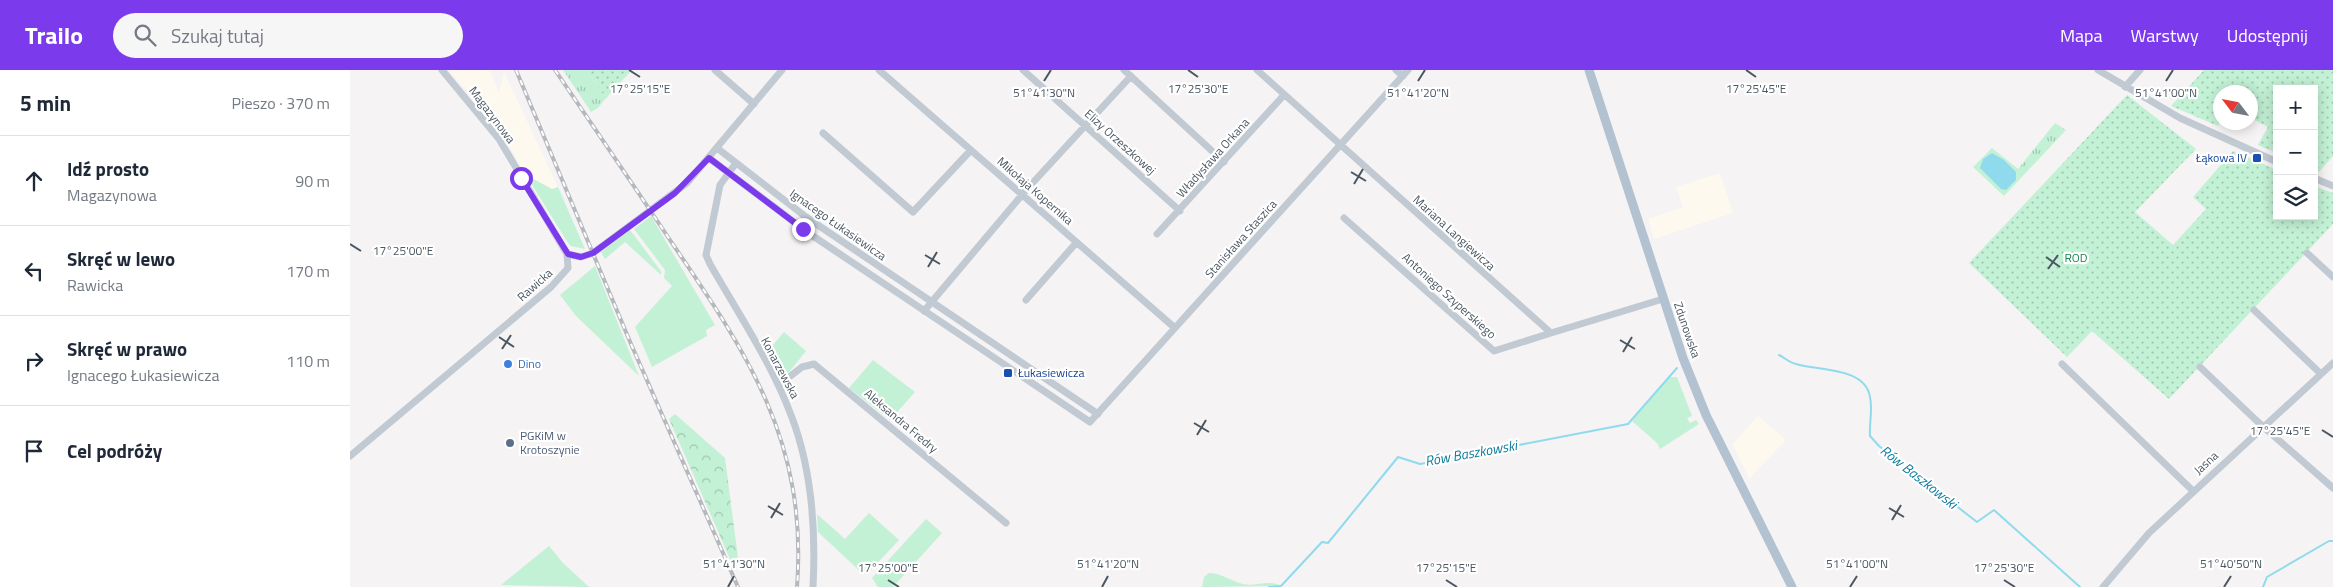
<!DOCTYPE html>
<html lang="pl">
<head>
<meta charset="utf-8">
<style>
  :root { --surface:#fff; --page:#f6f6f7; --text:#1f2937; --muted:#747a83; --line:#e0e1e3; --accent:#7c3aed }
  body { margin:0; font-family:"Titillium Web",sans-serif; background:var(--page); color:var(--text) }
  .controls { position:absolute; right:15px; top:15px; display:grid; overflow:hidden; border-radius:0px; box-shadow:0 2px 12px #0003 }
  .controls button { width:45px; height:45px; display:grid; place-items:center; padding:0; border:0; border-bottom:1px solid var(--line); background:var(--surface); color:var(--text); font:25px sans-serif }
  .compass { position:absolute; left:1863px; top:15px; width:45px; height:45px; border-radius:50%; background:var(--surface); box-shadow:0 2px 12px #0003; rotate:302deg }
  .stop { position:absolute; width:15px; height:15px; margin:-11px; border:4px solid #7c3aed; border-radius:50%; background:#fff }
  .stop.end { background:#7c3aed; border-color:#fff; box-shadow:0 1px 5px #0008 }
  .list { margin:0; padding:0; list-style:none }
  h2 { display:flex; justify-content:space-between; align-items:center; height:65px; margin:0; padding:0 20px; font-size:21px }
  h2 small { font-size:16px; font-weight:400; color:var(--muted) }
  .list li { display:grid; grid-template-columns:32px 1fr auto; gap:15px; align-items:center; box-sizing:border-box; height:90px; padding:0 20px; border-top:1px solid var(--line) }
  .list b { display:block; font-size:19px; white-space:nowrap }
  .list p { margin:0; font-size:16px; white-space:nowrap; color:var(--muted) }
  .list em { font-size:16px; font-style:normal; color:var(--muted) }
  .icon { flex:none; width:28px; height:28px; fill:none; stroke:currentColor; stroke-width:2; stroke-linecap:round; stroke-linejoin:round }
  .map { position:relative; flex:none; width:1983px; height:517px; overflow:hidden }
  header { display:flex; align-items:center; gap:30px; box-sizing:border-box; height:70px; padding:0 25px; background:var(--accent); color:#fff }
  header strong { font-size:24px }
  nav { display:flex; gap:28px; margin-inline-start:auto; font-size:18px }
  .search { width:350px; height:45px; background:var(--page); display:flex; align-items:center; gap:12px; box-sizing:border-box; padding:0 18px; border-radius:28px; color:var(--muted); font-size:19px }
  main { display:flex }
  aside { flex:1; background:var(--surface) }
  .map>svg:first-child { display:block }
</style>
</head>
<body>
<header>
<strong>Trailo</strong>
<div class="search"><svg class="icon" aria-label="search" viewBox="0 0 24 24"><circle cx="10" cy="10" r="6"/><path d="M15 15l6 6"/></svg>Szukaj tutaj</div>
<nav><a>Mapa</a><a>Warstwy</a><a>Udostępnij</a></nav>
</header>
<main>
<aside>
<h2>5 min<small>Pieszo · 370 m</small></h2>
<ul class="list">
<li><svg class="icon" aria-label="ahead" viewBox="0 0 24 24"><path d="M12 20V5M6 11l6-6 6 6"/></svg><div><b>Idź prosto</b><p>Magazynowa</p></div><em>90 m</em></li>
<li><svg class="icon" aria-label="left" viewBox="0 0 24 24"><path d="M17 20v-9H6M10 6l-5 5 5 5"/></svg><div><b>Skręć w lewo</b><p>Rawicka</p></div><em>170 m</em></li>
<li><svg class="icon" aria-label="right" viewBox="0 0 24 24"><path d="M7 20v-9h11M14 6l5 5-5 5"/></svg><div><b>Skręć w prawo</b><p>Ignacego Łukasiewicza</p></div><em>110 m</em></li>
<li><svg class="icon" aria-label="arrive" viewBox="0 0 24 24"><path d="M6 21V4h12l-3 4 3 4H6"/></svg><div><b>Cel podróży</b></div></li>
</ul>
</aside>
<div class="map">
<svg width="1983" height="517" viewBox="0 0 1983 517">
  <defs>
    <pattern id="forest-crowns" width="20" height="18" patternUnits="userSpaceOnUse" patternTransform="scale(1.25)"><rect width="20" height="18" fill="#c3f1d5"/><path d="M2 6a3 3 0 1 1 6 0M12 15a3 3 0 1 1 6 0" fill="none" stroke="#a0c6b0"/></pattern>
    <pattern id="park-tufts" width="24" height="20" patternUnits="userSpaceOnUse" patternTransform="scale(1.25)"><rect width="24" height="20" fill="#c3f1d5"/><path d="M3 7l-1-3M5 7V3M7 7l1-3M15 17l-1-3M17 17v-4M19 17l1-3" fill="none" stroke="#a0c6b0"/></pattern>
    <pattern id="garden-dots" width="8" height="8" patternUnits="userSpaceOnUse" patternTransform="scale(1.25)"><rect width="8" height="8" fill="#c3f1d5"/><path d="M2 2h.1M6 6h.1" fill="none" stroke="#a0c6b0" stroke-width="1.8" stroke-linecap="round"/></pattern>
  </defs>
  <rect width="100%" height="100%" fill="#f5f3f3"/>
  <!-- commercial -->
  <path fill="#fdf9ef" d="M99 0H139L149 22 154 2 208 117 202 119 176 105 147 55Z
    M1370 103 1383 143 1304 169 1298 149 1333 137 1326 117Z
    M1408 346 1436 370 1399 409 1383 374Z"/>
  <!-- grass -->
  <path fill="#c3f1d5" d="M176 105 202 119 208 117 235 179 221 176 218 173Z
    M301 146 365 255 356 260 357 266 302 297 285 257 322 216 314 208 315 200 284 159Z
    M280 160 311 201V205L275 172 255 189 251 182Z
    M245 196 289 306 226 246 210 225Z
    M434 262 456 281 435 307 430 306 418 281Z
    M523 290 565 322 540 350 499 318Z
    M1320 307H1327L1342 346 1337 348 1340 353 1346 350 1349 354 1310 379 1307 373 1282 351Z
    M519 443 549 470 518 503 513 504 468 462 467 444 495 469Z
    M576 449 592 463 543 517H528L522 508Z
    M199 476 213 493 239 517 151 515Z
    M859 503C871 503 881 511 893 514 906 517 919 509 931 516L852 517 854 507Z"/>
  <!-- forest -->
  <path fill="url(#forest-crowns)" d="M325 344 375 388 388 488 383 496 319 349Z"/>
  <!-- park -->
  <path fill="url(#park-tufts)" d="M213 0H236L256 28 248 38 241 42Z
    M1705 53 1716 60 1654 126 1623 97 1642 78 1668 99Z"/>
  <!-- garden -->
  <path fill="url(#garden-dots)" d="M236 0H282L256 28Z
    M1854 0H1983V86L1969 102 1964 100V19H1927V83L1908 75 1918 57 1901 48 1900 22H1870V52L1868 56 1821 36Z
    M1777 25 1846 79 1785 142 1823 175 1856 139 1843 127 1883 81 1927 100V146H1964V116L1983 123V154L1819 329 1742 261 1717 287 1619 193Z"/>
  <!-- water -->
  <path fill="#90daee" d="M1642 83 1654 90 1666 102V110L1656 120 1651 119 1630 98 1633 89Z"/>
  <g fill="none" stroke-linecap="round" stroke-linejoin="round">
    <!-- stream -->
    <path stroke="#90daee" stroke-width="2" d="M1429 285C1435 288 1440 293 1446 294 1469 301 1515 297 1520 327 1523 340 1519 353 1520 366L1529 376 1627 452 1644 440 1730 517
      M919 517 931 516 972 472 978 473 1048 387 1070 394 1278 354 1327 298
      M1913 517 1917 507 1979 471H1983"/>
    <!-- minor -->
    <path stroke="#c1cad2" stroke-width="7" d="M365 0 404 34
      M529 0 825 258
      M673 0 830 141
      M774 0 874 92
      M907 0 1201 263 1313 229
      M1046 0 1053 6
      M1748 0 1830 48 1927 92
      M1775 17 1790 0
      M473 63 563 142 621 80
      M367 78 456 147 748 344
      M359 88 460 164 740 352 1058 0
      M386 93 370 115 356 185 360 194C388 243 421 292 441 345 462 399 466 459 463 517
      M1964 108 1983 116
      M994 148 1144 281 1201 263
      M807 164 934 25
      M1957 183 1983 207
      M217 184 231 187 243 183 337 113 432 0
      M676 230 726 173
      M1904 240 1971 304
      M574 241 677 119 781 6
      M1712 294 1843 421
      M1850 297 1908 352 1983 418
      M429 315 452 297 464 294 656 453
      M0 386 201 217 218 198 217 184 149 69 92 0
      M1753 517 1799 463 1983 293"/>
    <!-- major -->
    <path stroke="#b3c2d1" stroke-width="9" d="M1239 0 1333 288 1356 345 1442 517"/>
    <defs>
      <path id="rail" d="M166 0 281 274 388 517
        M205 0C243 56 282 113 320 170 397 283 458 372 447 517"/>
    </defs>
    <!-- rail casing -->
    <use href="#rail" stroke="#b5b8bd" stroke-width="4"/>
    <!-- rail -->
    <use href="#rail" stroke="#fff" stroke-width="2" stroke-dasharray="5.5" stroke-linecap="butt"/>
  </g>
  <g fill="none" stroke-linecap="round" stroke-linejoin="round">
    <!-- route -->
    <path stroke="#7c3aed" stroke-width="6" d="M171 108 218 184 231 187 243 183 325 123 359 88 453 159"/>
  </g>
  <!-- ticks -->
  <path fill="none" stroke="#4a5661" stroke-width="2" d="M279 0 290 7M838 0 848 7M1396 0 1406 7M694 11 701 0M1068 11 1075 0M1816 11 1823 0M1001 102 1016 111M1004 114 1013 99M0 174 11 181M575 185 590 194M1696 187 1710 197M578 197 587 182M1698 199 1708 185M149 267 164 277M1270 270 1285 279M152 279 161 265M1273 282 1282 267M844 353 859 362M1972 360 1983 367M847 365 856 350M418 436 433 445M1539 438 1554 447M421 448 430 433M1542 450 1551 435M538 510 549 517M1096 510 1107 517M1654 510 1665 517M378 517 384 506M752 517 758 506M1500 517 1507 506M1874 517 1881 506"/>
  <!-- markers -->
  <g fill="#1a4fb4" stroke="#fff" stroke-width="2">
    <rect x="1902" y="83" width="10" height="10" rx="2.5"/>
    <rect x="653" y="298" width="10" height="10" rx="2.5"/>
  </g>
  <circle fill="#3f7fe0" stroke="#fff" stroke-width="2" cx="158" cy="294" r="5"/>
  <circle fill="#5c6f8a" stroke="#fff" stroke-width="2" cx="160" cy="373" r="5"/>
  <g text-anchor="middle" stroke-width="4.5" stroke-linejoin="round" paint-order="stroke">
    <!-- street labels -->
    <g font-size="12" fill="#4a5661" stroke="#fff">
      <text transform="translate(142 45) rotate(53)" y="4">Magazynowa</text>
      <text transform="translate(770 72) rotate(42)" y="4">Elizy Orzeszkowej</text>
      <text transform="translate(863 88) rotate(-48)" y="4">Władysława Orkana</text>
      <text transform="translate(685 121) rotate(41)" y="4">Mikołaja Kopernika</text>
      <text transform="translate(488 155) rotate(35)" y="4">Ignacego Łukasiewicza</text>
      <text transform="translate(1104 163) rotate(42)" y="4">Mariana Langiewicza</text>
      <text transform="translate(891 169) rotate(-48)" y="4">Stanisława Staszica</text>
      <text transform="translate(185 215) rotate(-42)" y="4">Rawicka</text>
      <text transform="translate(1099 226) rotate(42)" y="4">Antoniego Szyperskiego</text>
      <text transform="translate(1337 260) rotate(71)" y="4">Zdunowska</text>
      <text transform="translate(430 298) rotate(62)" y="4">Konarzewska</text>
      <text transform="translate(551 351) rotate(40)" y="4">Aleksandra Fredry</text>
      <text transform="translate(1856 393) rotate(-43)" y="4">Jasna</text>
    </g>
    <!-- transit labels -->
    <g font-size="12" fill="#164399" stroke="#fff" text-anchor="end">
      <text x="1897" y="92">Łąkowa IV</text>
      <text x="668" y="307" text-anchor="start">Łukasiewicza</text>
    </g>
    <!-- park labels -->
    <g font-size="12" fill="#17864f" stroke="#fff">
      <text x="1726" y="192">ROD</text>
    </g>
    <!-- shop labels -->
    <g font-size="12" fill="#366cbe" stroke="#fff" text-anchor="start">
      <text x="168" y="298">Dino</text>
    </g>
    <!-- service labels -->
    <g font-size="12" fill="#4e5e75" stroke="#fff" text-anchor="start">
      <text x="170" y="370">PGKiM w<tspan x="170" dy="14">Krotoszynie</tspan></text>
    </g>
    <!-- water labels -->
    <g font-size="14" font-style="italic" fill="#0c7c9b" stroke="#fff">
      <text transform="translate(1121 383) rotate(-10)" y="5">Rów Baszkowski</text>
      <text transform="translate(1569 407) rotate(38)" y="5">Rów Baszkowski</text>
    </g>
  </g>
  <g font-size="12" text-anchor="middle" fill="#4a5661" stroke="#fff" stroke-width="4.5" stroke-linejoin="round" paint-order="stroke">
    <text x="290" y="23">17°25'15"E</text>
    <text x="848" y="23">17°25'30"E</text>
    <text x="1406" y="23">17°25'45"E</text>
    <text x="694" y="27">51°41'30"N</text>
    <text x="1068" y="27">51°41'20"N</text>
    <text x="1816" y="27">51°41'00"N</text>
    <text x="53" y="185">17°25'00"E</text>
    <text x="1930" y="365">17°25'45"E</text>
    <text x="384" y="498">51°41'30"N</text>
    <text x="758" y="498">51°41'20"N</text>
    <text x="1507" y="498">51°41'00"N</text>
    <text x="1881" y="498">51°40'50"N</text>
    <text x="538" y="502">17°25'00"E</text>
    <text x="1096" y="502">17°25'15"E</text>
    <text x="1654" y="502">17°25'30"E</text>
  </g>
</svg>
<div class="controls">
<button>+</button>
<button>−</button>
<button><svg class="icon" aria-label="layers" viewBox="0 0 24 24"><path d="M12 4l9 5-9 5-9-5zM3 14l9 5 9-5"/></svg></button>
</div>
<svg class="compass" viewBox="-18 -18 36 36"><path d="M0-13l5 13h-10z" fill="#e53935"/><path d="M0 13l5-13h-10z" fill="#747a83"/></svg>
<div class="stop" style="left:171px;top:108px"></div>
<div class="stop end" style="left:453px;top:159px"></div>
</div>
</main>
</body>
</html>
